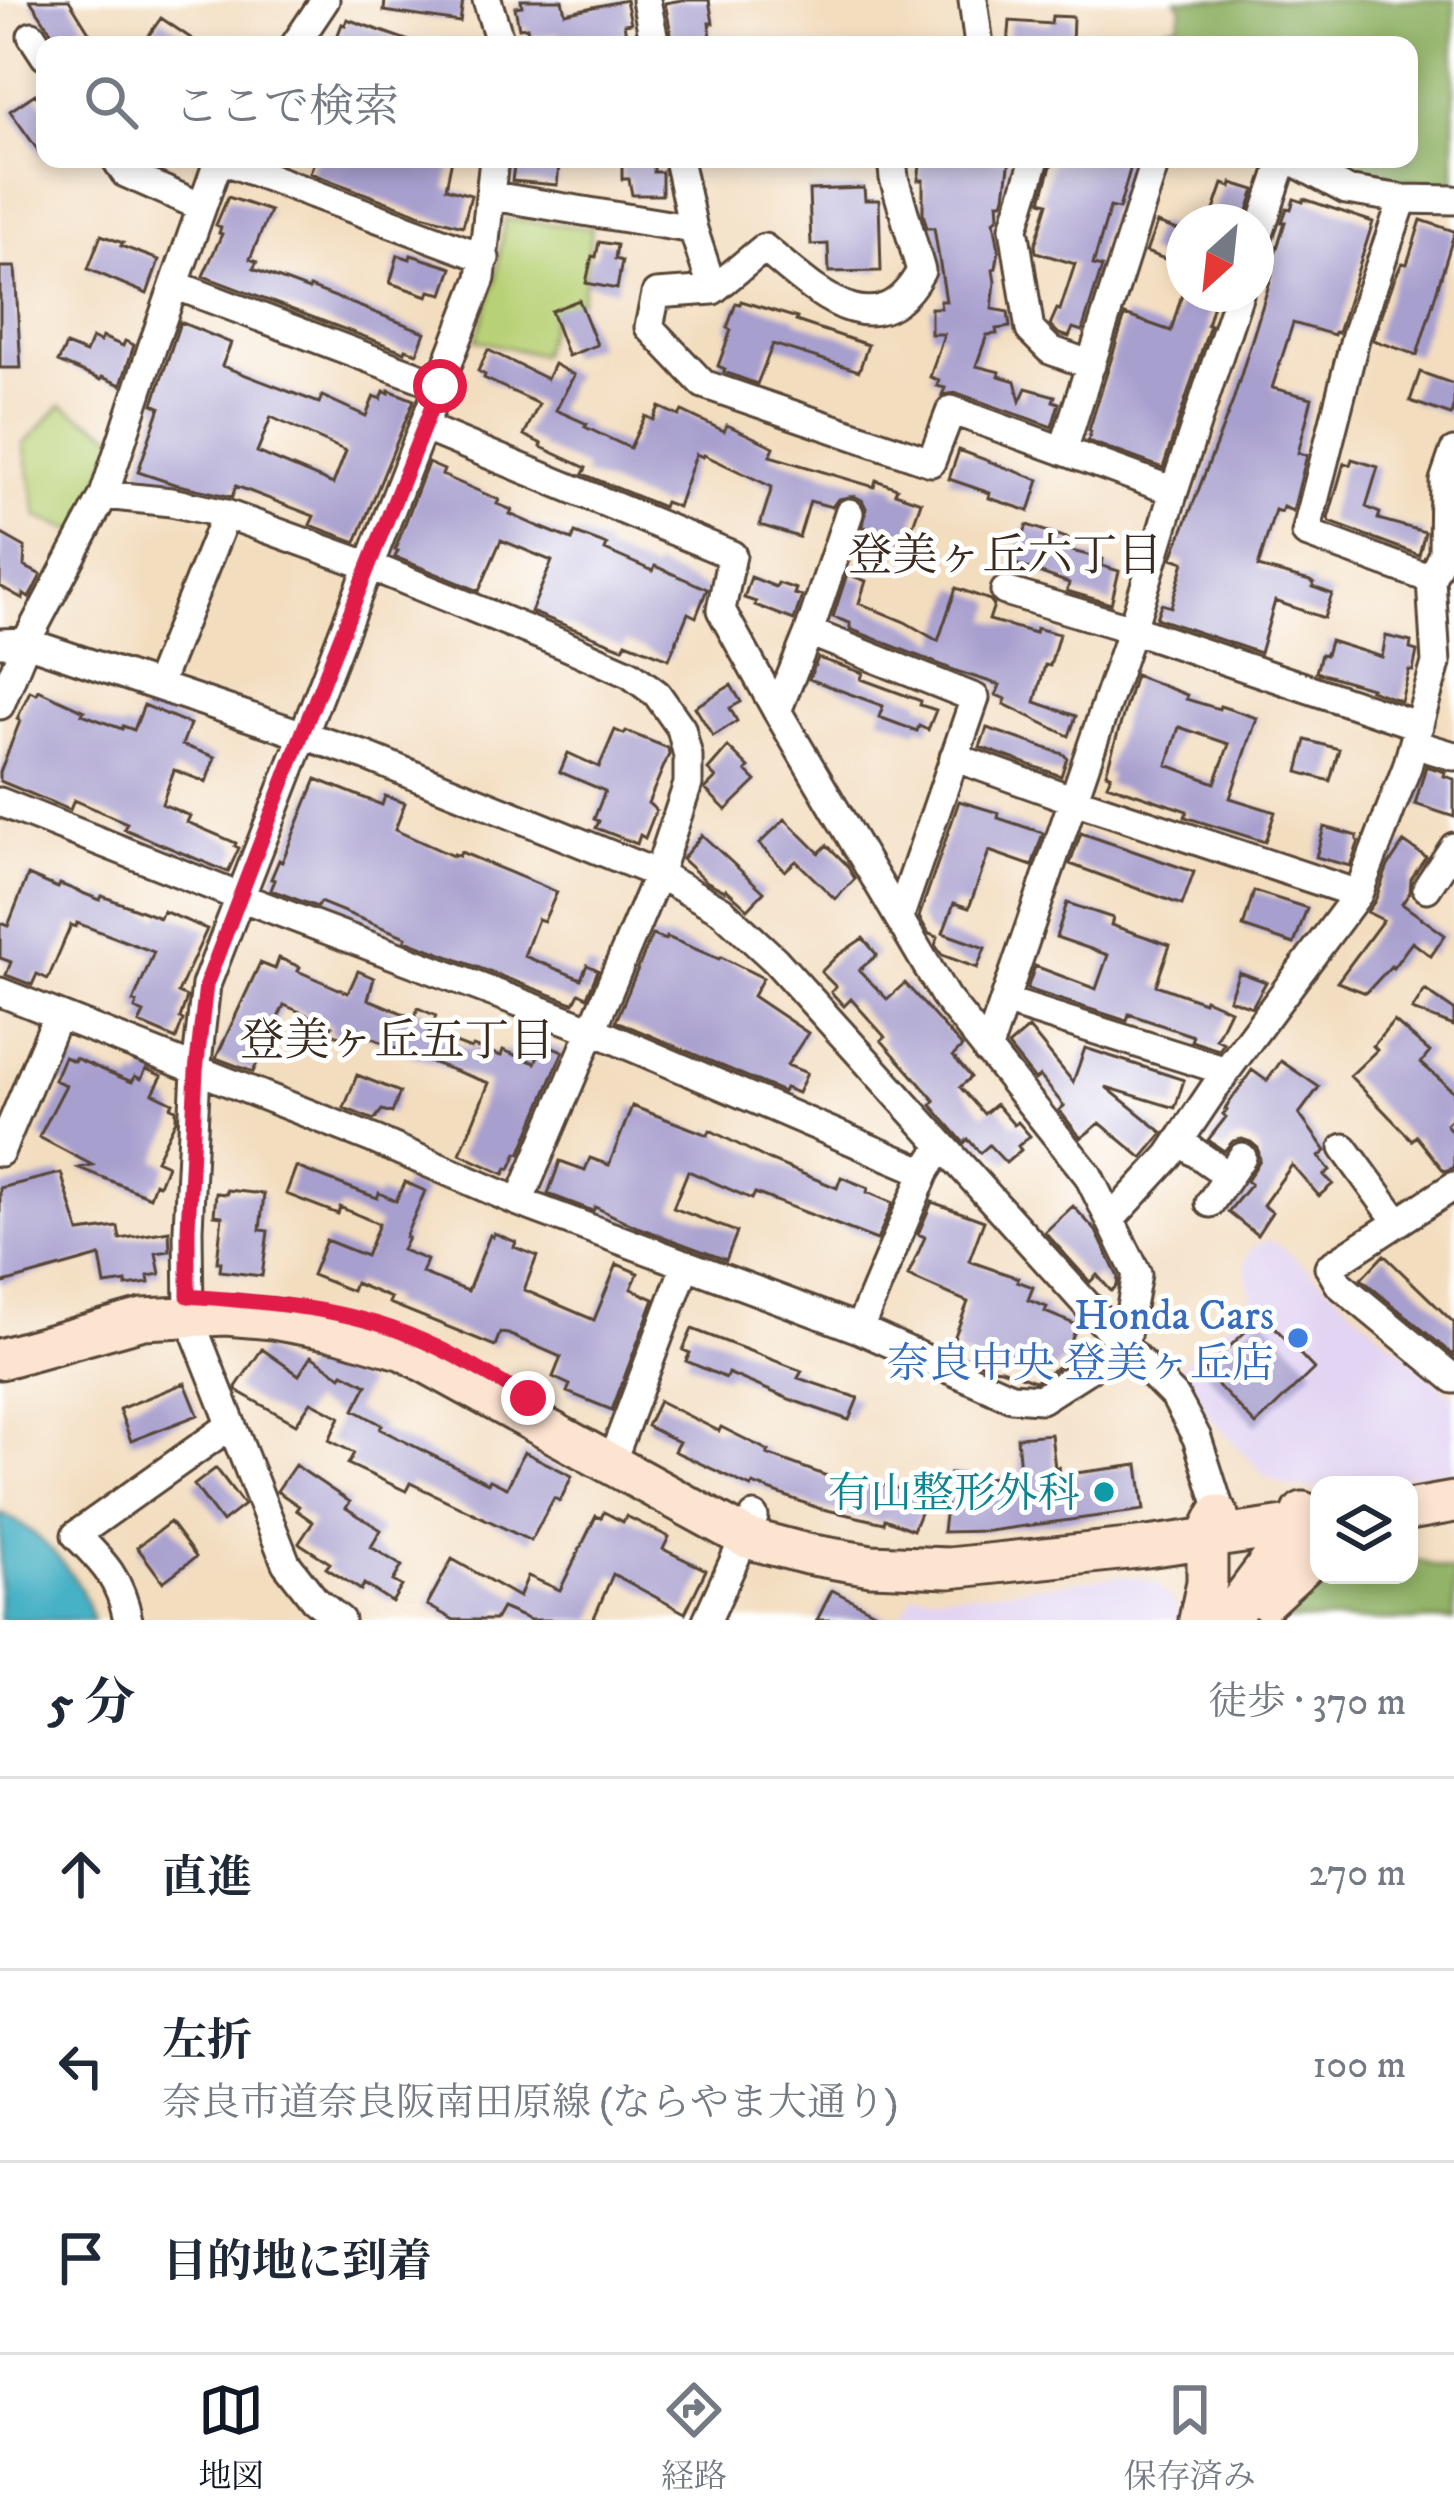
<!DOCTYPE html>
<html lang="ja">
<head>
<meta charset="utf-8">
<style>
  :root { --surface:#fff; --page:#f2f2f3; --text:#1f2937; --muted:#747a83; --line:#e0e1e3; --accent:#111827 }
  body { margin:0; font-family:"IM FELL DW Pica","Noto Serif JP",serif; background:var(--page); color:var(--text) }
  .controls { position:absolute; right:36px; bottom:36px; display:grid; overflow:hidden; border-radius:24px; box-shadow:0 6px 18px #0003 }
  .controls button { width:108px; height:108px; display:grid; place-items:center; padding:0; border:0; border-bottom:3px solid var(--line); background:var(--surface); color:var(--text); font:60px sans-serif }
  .compass { position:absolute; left:1166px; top:204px; width:108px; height:108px; border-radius:50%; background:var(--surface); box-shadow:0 6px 18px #0003; rotate:207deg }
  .stop { position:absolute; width:36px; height:36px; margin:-27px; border:9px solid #e11d48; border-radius:50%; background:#fff }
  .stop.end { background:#e11d48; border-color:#fff; box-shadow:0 3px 12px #0008 }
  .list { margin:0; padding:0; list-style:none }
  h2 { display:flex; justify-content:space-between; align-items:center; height:156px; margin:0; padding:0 48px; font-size:51px }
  h2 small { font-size:39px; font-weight:400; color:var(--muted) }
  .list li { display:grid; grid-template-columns:78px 1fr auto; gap:36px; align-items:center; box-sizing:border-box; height:192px; padding:0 48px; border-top:3px solid var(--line) }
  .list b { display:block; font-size:45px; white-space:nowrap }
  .list p { margin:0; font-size:39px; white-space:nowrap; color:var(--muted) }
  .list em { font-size:39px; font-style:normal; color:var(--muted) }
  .icon { flex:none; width:66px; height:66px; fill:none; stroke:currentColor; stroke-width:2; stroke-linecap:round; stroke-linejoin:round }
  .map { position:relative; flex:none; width:1454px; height:1620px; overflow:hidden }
  .search { position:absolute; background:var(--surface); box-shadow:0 6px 18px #0003; left:36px; right:36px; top:36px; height:132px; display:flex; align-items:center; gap:30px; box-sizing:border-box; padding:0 42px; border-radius:24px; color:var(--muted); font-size:45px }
  .sheet { height:732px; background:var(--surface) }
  nav { display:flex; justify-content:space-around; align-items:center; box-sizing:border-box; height:168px; border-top:3px solid var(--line); background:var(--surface); font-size:33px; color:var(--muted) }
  nav a { display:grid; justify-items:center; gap:6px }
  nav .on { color:var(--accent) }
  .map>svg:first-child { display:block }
</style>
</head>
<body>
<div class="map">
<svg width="1454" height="1620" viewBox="0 0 1454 1620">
  <rect width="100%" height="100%" fill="#fff"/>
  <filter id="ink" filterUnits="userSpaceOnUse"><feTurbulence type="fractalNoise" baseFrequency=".00833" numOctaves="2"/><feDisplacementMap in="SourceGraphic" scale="24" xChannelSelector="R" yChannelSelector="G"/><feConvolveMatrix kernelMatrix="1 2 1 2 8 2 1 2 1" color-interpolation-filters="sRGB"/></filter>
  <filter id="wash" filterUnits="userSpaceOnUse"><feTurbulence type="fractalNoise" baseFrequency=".004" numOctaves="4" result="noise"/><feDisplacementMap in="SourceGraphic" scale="48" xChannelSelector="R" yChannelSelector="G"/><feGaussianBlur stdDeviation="2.7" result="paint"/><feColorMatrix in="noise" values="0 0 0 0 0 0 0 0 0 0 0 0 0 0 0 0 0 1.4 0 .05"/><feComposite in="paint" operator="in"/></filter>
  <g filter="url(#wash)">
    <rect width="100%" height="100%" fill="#f3ddbf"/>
    <!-- built -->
    <path fill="#e2d4f3" d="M1269 1240 1286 1250 1454 1397V1471L1319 1485V1487L1309 1489 1286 1486 1265 1476 1170 1375 1252 1301 1245 1263 1253 1247Z
      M1121 1576 1146 1579 1158 1585 1175 1603 1180 1620H900L913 1594 983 1593Z"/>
    <!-- green -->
    <path fill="#b8d176" stroke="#7a7e4a" stroke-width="3" d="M505 219 592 228 582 299 553 315 541 355 476 340 495 283Z
      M61 405 116 436 80 533 37 517 24 444Z"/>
    <!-- forest -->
    <path fill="#92b367" stroke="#666e42" stroke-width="3" d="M1176 0H1454V184L1360 177 1326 159H1409V45H1149L1148 32 1178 24 1182 7Z
      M1409 1558 1454 1572V1620H1269L1319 1575H1409Z"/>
    <!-- water -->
    <path fill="#47b1c5" stroke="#416e72" stroke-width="3" d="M0 1513C30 1524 61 1557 78 1584 85 1594 88 1608 93 1620H0Z"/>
    <g id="blocks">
      <!-- building -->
      <path fill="#a79fce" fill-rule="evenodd" d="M30 0H69L97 45H60Z
        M385 0H463L460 22 384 11Z
        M521 0H562L565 13 626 0 631 23 624 24 626 35 579 45H560L558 33 529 38 527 27 519 28 515 7 522 6Z
        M682 0H709L713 23H709L711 37 673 43 665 3Z
        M1052 16 1073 17 1072 45H1008L1010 21 1051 24Z
        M161 18 201 45H142Z
        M347 19 412 42 411 45H334L342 24 345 25Z
        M35 94 45 107V160L10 111Z
        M315 159H452L446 188 471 195 463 226 422 215 310 173Z
        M515 159H538V162L559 165 557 185 512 181Z
        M622 159H654V172H662V195H632L629 179H622Z
        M921 159H1010L1005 196 1003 202H998L999 216 994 221 999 250 996 268 993 269 995 282 992 309 1008 312 1010 327 996 329 997 334 987 335 976 366 1000 372 999 376 1015 381 1020 401 1026 388 1055 396 1053 401 1059 403 1052 427 957 393 942 395 945 388 937 386 939 380 930 377 944 334H931V308H941L940 301H946L934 228H927L923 214V180H918Z
        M1053 159H1133L1119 209 1110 207 1093 265 1102 267 1082 331 1073 328 1069 337 1059 334 1050 325 1057 309 1060 310 1075 264 1036 252 1035 245 1048 203 1041 201Z
        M1232 183 1255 190 1244 222H1210L1223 184 1231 187Z
        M864 188 865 200H879L881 271 829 272 828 244 811 245 809 190Z
        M228 197 270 211 250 259 257 262 253 269 309 290 310 287 425 332 417 353 406 349 405 352 203 276 222 234 219 233 221 227 216 225Z
        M1294 199 1303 202 1304 199 1373 222 1338 333 1335 332 1334 335 1293 323 1272 388 1312 398 1298 453 1307 455 1293 511 1283 507 1281 512 1275 510 1258 567 1310 581 1314 583 1313 587 1332 594 1324 618 1275 601 1260 653 1156 618 1161 604 1171 607 1184 562 1172 558 1233 401 1272 275 1269 274 1285 222H1282L1287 208 1291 209Z
        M1421 220 1454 231V234L1417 355 1373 340 1394 280 1402 263 1407 264Z
        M1157 223 1184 232V266L1146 252Z
        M101 235 123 243 121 246 159 260 147 294 88 269Z
        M599 242 617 245 615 259 622 261 617 289 586 283 592 256 596 257Z
        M398 255 410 259 411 255 452 268 443 294 430 291 428 296 390 283Z
        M0 267H15L21 368H0Z
        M1182 294H1216L1207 325H1210L1163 468 1088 441 1091 431 1089 430 1125 315 1171 331Z
        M579 300 597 345 568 356 551 311Z
        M741 301 797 318 796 321 868 345 859 371 773 344 757 384 724 372 725 369 718 366 731 330 727 328 736 303 740 304Z
        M180 322 231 343 222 366 319 403 322 396 366 416 374 396 381 399 384 391 389 393V390L414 400 356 542 310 525 314 516 236 486 232 497 174 484 138 472 160 407 153 404ZM271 417 346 451 333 484 257 452Z
        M102 337 123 346 125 341 134 345 121 385 102 377 101 380 58 362 66 345 86 353 92 338 100 342Z
        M488 350 547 379 554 364 574 375 556 410 587 424 585 427 630 448 645 416 653 420 659 407 679 416 682 411 724 431 727 425 774 447 770 456 874 487 876 480 897 488 895 493 921 502 907 542 863 527 866 508 862 500 854 496 838 499 832 507 810 501 799 537 760 525 772 487 704 455 703 457 696 454 678 507 665 502 663 507 583 474 586 468 541 447 542 444 524 435 539 404 484 378 485 375 478 371Z
        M1420 372 1454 384V404L1451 415 1410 401Z
        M959 450 1039 480 1029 511 989 498 990 493 949 479Z
        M1352 459 1378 467 1366 507 1380 513 1378 519 1425 532 1419 555 1330 522 1328 519 1344 463 1350 465Z
        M428 463 444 470 442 475 499 500 497 504 512 510 510 514 535 525 572 540 575 533 607 545 605 550 653 571 655 566 707 589 696 617 688 613 669 659 626 642 623 648 531 612 552 561 501 540 479 591 395 557 398 551 395 550Z
        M1027 525 1072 540 1068 550 1103 559 1102 566 1119 571 1111 604 1067 591 1069 583 1013 563Z
        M0 533 25 547 24 566 41 575 29 598 23 594V599L0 586Z
        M847 574 866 581 859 603 905 622 938 641 956 588 990 600 994 605 989 620 1035 633 1036 628 1059 634 1050 666 1045 665 1035 702 1076 716 1069 736 1004 704 1006 699 996 695 1000 685 956 671 850 629V623L833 617Z
        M751 577 776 587 778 583 796 589 794 594 802 596 794 620 755 605 756 602 744 598Z
        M1386 636 1411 642 1410 649 1417 651 1413 671 1409 670 1401 701 1370 690 1371 688 1316 672 1321 654 1326 655 1330 641 1382 657Z
        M818 658 863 673 861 679 921 701 920 705 936 710 928 730 919 726 917 731 879 717 883 706 809 679Z
        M1135 675 1187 695 1186 699 1219 709 1220 706 1257 718 1230 798 1275 812 1265 842 1185 817 1187 811 1107 784 1111 775 1106 773ZM1179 727 1229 744 1215 783 1167 765Z
        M731 685 741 702 730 708 737 721 713 736 695 707Z
        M38 690 84 711 82 714 122 729 123 726 134 730 144 705 190 724 182 745 215 757 206 782 174 770 162 804 190 816 187 822 236 843 235 846 239 848 228 872 124 829 127 823 74 800 70 810 0 781V772L20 721 17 719 30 691 36 694Z
        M987 728 1063 754 1067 758 1061 776 980 747Z
        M615 730 624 734 626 731 668 748 669 754 648 803 656 810 645 838 640 835 637 844 596 828 599 821 594 819 605 791 560 772 568 753 599 767Z
        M1306 740 1339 749 1330 781 1298 772Z
        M728 747 749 768 746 771 756 781 726 810 705 789 716 778 708 770Z
        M1426 766 1445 772 1444 776 1454 779V817L1415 804Z
        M316 779 382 805 385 796 405 803 395 830 453 856 454 854 459 856 461 852 557 892 544 921 538 919 524 956 581 979 587 965 598 970 587 997 579 993 574 1003 570 1002 405 940 406 937 320 902 317 907 271 890 275 880 271 879 279 860 282 862Z
        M959 801 999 813 998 818 1043 833 1032 866 989 851 969 908 954 903 943 933 985 948 977 968 942 955 935 945 938 937 929 934 919 917Z
        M785 819 819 853 827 845 846 864 855 879 835 899 796 861 785 871 759 844Z
        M1324 827 1357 836V840L1359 841 1350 866 1316 857Z
        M1081 833 1194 872 1182 905 1070 864Z
        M702 835 764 892 748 909 726 889 725 891 706 881 682 859Z
        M1404 842 1426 857 1411 879 1410 892 1402 904 1445 935 1431 956 1412 942 1393 968 1391 966 1366 993 1337 982 1383 920 1367 912 1375 901 1388 866Z
        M28 875 58 888 60 884 100 900 102 896 160 918 163 911 207 929 178 993 187 997 180 1018 183 1020 176 1039 139 1023 144 1013 135 1009 137 1003 133 1002 154 952 77 923 76 927 71 925 48 979 37 974 32 985 6 975 11 962 0 958V923L8 926Z
        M1254 891 1307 908 1294 944 1243 927Z
        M1067 903 1113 918 1111 925 1170 945 1156 985 1204 1002 1205 999 1230 1010 1216 1039 1224 1043 1219 1050 1191 1041 1193 1036 1129 1014 1127 1021 1027 989 1035 966 1096 989 1108 955 1056 937Z
        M652 935 666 940 667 937 719 959 721 957 763 978 753 996 808 1033 787 1065 807 1073 798 1093 785 1088 783 1092 616 1021Z
        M863 938 877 955 859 970 887 999 905 983 962 1047 953 1056 971 1077 960 1087 984 1114 996 1104 1014 1125 1018 1122 1030 1136 1018 1146 1021 1150 1006 1163 989 1145 980 1153 968 1139 964 1143 931 1105 935 1101 881 1040 885 1037 851 999 844 1006 831 992 836 987 821 972 837 956Z
        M279 958 300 967 298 971 348 993 358 971 374 978 368 999 414 1018 418 1008 436 1016 429 1033 471 1049 473 1046 501 1056 503 1050 535 1063 543 1043 563 1051 520 1154 517 1153 510 1169 507 1168 504 1174 460 1154 489 1083 408 1054 352 1029 347 1039 329 1032 332 1026 284 1005 253 1072 216 1058 260 963 275 969Z
        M1239 972 1266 982 1252 1007 1229 999Z
        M1425 990 1454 1010V1026L1412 1010Z
        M1394 1021 1430 1052 1421 1063 1454 1092V1116L1446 1124 1454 1135V1168L1444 1171 1416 1136 1412 1140 1350 1076 1377 1050 1373 1046Z
        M1029 1028 1073 1082 1085 1048 1184 1080 1175 1108 1106 1087 1163 1133 1142 1158 1100 1123 1081 1138 1059 1110 1064 1106 1040 1076 1035 1080 1008 1046Z
        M64 1057 74 1061 75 1058 132 1082 135 1076 141 1079 146 1069 162 1076 153 1093 173 1103 171 1107 176 1109V1120L156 1160 167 1165 159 1185 155 1183 150 1197 79 1168 92 1165 39 1137 66 1085 54 1080Z
        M1281 1061 1319 1087 1299 1114 1326 1151 1319 1157 1330 1170 1324 1175 1333 1184 1319 1196 1292 1165 1263 1205 1272 1212 1257 1235 1228 1212 1251 1184 1247 1181 1260 1160 1258 1148 1251 1142 1242 1139 1233 1141 1224 1151 1208 1140 1226 1117 1223 1114 1227 1110 1225 1109 1252 1070 1267 1081Z
        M357 1075 400 1092 392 1113 382 1110 374 1120 344 1108Z
        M632 1106 708 1135 710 1130 769 1160 837 1188 841 1177 868 1188 867 1192 893 1203 877 1240 755 1193 752 1199 688 1171 673 1208 737 1232 726 1260 637 1227 595 1207 593 1211 548 1194 560 1161 585 1170 590 1158 609 1165Z
        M296 1167 377 1198 379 1193 396 1201 405 1182 425 1191 405 1237 408 1238 402 1250 427 1260 422 1273 468 1291 490 1235 493 1237 494 1233 516 1242 514 1247 537 1256 524 1290 594 1320 617 1264 638 1273 631 1289 654 1299 612 1410 567 1392 570 1385 553 1377 561 1357 508 1334 500 1333 495 1346 389 1303 391 1298 355 1283 352 1291 312 1275 326 1240 366 1256 379 1224 340 1207 338 1214 286 1194Z
        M61 1173 79 1232 118 1227 120 1239 169 1231 170 1251 156 1253 160 1274 148 1276 149 1283 126 1286V1282L105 1285 100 1256 0 1284V1188Z
        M227 1190 264 1194 260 1230 268 1231 262 1276 220 1271 221 1262H217L222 1216 214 1215 216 1193 227 1194Z
        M932 1202 984 1221 969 1261 1018 1278 1017 1281 1033 1287 1028 1300 1047 1307 1045 1312 1077 1325 1063 1363 1060 1362 1059 1366 1036 1381 1032 1380 1001 1369 991 1368 956 1353 959 1344 953 1341 968 1302 908 1276 925 1237 918 1234Z
        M1073 1206 1096 1231 1118 1277 1117 1286 1111 1291 1097 1275 1090 1282 1045 1232Z
        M1384 1255 1454 1323V1356L1361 1279Z
        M1263 1315 1314 1369 1256 1425 1204 1371Z
        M692 1329 802 1371 798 1378 858 1398 849 1420 789 1399 728 1373 726 1378 686 1361 690 1353 683 1350Z
        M262 1349 299 1375 311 1356 341 1376 343 1373 367 1385 354 1410 382 1425 380 1429 488 1483 490 1480 507 1488 524 1452 572 1476 560 1501 554 1498 531 1541 410 1483 406 1491 348 1464 354 1453 329 1440 340 1417 311 1402 296 1424 237 1391 236 1387Z
        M185 1383 198 1415 131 1441 119 1409Z
        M659 1401 719 1431 721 1427 769 1451 767 1454 843 1482 844 1475 927 1496 913 1530 885 1519 884 1523 818 1508 753 1484 751 1487 674 1451 679 1442 647 1426Z
        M1051 1434 1055 1468 1059 1467 1060 1475 1138 1465 1144 1510 989 1531 943 1532 950 1473 1021 1481 1017 1437Z
        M295 1465 350 1502 346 1508 381 1530 371 1547 402 1566 393 1581 402 1586 392 1602 364 1584 361 1590 326 1568 330 1563 299 1543 313 1522 296 1510 299 1506 277 1491Z
        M216 1468 244 1505 222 1522 194 1485Z
        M604 1512 623 1522 626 1516 669 1537 663 1549 706 1570 685 1613 613 1574 593 1620H530L502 1608 495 1620H454L427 1605 452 1559 519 1597 528 1576 560 1590 596 1516 601 1518Z
        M170 1522 196 1557 163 1582 137 1547Z
        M832 1590 890 1620H817Z"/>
    </g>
  </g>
  <g filter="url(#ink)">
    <use href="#blocks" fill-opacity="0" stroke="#574536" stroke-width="3"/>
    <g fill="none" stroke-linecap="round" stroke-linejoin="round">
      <defs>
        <path id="street" d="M487 0 501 45
          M646 0 655 45
          M973 0 979 45
          M32 36 45 56
          M295 45 325 0
          M116 159 125 173 202 207
          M220 159 485 258
          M678 159 693 229
          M892 159 894 178 921 271C876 354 813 288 764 248L713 290 656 294 649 327 703 384 931 462 951 410 1174 491
          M1035 159 1014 228 1030 330 1050 350 1091 365
          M1289 159 1346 190 1403 199 1454 200
          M492 196 693 229 713 290
          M1403 199 1356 335 1306 533 1431 579
          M1256 243 1284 159
          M175 285 440 385
          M1063 451 1156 159
          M104 495 171 502 226 514 370 566 562 644 630 674 657 694 681 728 688 756V784L658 874 519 1202
          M1005 591 1132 629 1419 726
          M809 632 975 698 899 918
          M0 643 26 642 366 756 658 874 721 910 775 960 1124 1346 1175 1397 1197 1438 1220 1510
          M157 686 226 514
          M0 705 26 642 104 495 153 345 219 159
          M777 711 809 632 849 513
          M1414 744 1454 756
          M954 757 1074 800 1358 894
          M0 802 240 897 590 1029 925 1172
          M1427 888 1454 847
          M0 992 373 1139 519 1202 859 1329 1011 1397 1041 1399 1124 1346 1137 1274 1088 1175 946 998 777 711 721 610 732 555 423 427
          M1004 1001 1226 1071
          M987 1051 1132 629 1174 491 1239 294
          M1179 1141 1229 1176
          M1344 1148 1398 1222
          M0 1152 58 1015
          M1454 1186 1329 1267 1339 1284 1454 1379
          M1210 1203 1242 1157
          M1110 1220 1169 1156 1226 1071 1358 894 1407 767 1436 663 1431 579 1443 553 1444 481 1454 452
          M859 1329 925 1172 934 1158
          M611 1463 686 1264
          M128 1620C120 1579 105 1564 76 1535L231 1425
          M340 1620 314 1599 286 1563 189 1317 188 1229 196 1071 206 985 481 278 494 159
          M707 1620 754 1517"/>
        <path id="secondary" d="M0 1359 143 1319 226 1315 273 1319 338 1331 403 1350 746 1538 807 1554 871 1565 949 1568 1147 1547 1319 1522
          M1409 1510 1454 1502
          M1266 1600 1319 1551
          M1199 1620 1207 1582V1537L1218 1515
          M1227 1620 1299 1524 1303 1512"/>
      </defs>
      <!-- street casing -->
      <use href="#street" stroke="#574536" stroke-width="33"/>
      <!-- secondary casing -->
      <use href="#secondary" stroke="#574536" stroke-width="45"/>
      <!-- street -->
      <use href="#street" stroke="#fff" stroke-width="27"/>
      <!-- secondary -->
      <use href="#secondary" stroke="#fde4d1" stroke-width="39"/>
    </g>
  </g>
  <g fill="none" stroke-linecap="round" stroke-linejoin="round" filter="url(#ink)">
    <!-- route -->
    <path stroke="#e11d48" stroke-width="15" d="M440 386 302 734 206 985 196 1071 188 1228V1296C263 1302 344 1307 414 1337 454 1353 491 1377 528 1398"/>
  </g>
  <!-- markers -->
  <circle fill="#3f7fe0" stroke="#fff" stroke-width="4.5" cx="1298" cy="1338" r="12"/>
  <circle fill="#0f9aa8" stroke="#fff" stroke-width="4.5" cx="1104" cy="1492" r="12"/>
  <g text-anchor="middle" stroke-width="10" stroke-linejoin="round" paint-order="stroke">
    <!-- shop labels -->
    <g font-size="42" fill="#366cbe" stroke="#fff" text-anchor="end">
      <text x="1274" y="1329">Honda Cars<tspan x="1274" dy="48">奈良中央 登美ヶ丘店</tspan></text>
    </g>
    <!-- culture labels -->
    <g font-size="42" fill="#0d838f" stroke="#fff" text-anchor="end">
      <text x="1080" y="1507">有山整形外科</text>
    </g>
    <!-- neighbourhood labels -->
    <g font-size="45" fill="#3b2a1e" stroke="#fff">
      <text x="1005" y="570">登美ヶ丘六丁目</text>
      <text x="397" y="1055">登美ヶ丘五丁目</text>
    </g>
  </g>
</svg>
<div class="controls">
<button><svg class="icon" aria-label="layers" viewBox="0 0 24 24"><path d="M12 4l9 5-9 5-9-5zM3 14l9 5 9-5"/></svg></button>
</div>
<svg class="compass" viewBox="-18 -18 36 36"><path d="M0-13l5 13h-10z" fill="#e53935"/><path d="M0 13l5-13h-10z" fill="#747a83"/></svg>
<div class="stop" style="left:440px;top:386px"></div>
<div class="stop end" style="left:528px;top:1398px"></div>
<div class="search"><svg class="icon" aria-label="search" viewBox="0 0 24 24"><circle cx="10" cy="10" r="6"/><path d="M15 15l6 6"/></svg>ここで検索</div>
</div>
<section class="sheet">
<h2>5 分<small>徒歩 · 370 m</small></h2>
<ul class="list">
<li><svg class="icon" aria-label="ahead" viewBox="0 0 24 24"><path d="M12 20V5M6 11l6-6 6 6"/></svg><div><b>直進</b></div><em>270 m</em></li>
<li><svg class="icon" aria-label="left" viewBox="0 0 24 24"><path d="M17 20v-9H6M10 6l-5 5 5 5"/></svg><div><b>左折</b><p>奈良市道奈良阪南田原線 (ならやま大通り)</p></div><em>100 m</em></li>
<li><svg class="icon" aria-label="arrive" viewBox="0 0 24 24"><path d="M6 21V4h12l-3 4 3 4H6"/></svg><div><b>目的地に到着</b></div></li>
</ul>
</section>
<nav>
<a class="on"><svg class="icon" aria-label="map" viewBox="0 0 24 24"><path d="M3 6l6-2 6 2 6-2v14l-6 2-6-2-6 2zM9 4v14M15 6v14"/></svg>地図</a>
<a><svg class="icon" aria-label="directions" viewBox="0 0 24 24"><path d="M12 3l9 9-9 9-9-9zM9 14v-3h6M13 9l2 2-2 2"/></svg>経路</a>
<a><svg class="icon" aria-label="saved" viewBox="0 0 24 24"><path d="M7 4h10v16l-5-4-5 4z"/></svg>保存済み</a>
</nav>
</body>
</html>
